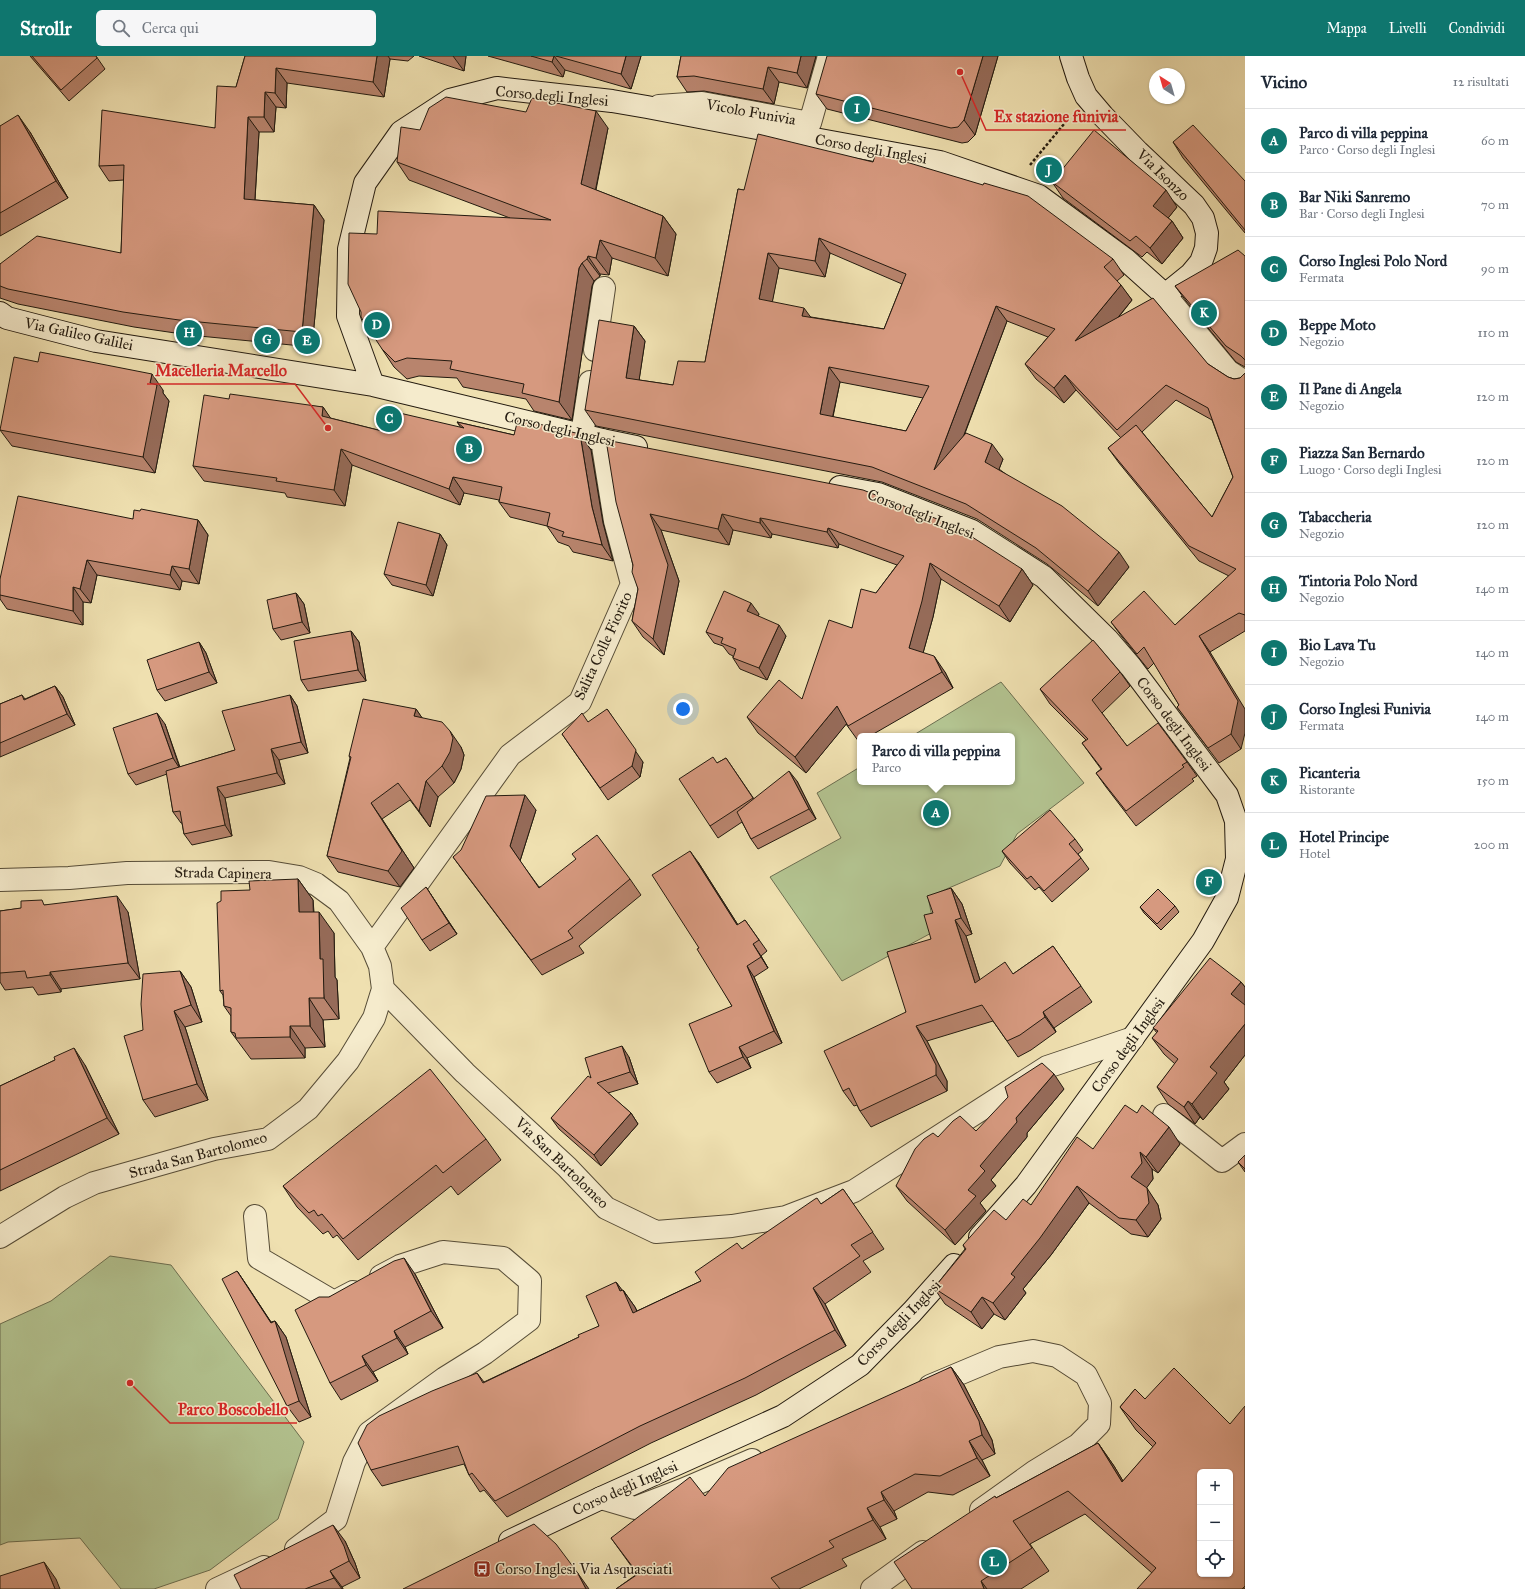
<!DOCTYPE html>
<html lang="it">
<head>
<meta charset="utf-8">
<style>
  :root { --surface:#fff; --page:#f6f6f7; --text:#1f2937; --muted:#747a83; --line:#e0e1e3; --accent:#0f766e }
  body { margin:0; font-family:"IM FELL Great Primer",serif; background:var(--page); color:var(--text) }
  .controls { position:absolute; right:12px; bottom:12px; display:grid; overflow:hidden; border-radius:6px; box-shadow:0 1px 3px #0004 }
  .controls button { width:36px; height:36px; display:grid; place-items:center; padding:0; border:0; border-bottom:1px solid var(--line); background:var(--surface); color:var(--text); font:20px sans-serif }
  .compass { position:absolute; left:1149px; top:12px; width:36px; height:36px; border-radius:50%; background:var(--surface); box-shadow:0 1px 3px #0004; rotate:323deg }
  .you { position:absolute; left:683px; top:653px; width:14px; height:14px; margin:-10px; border:3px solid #fff; border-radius:50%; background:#1a73e8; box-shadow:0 0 0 6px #1a73e833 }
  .badge { display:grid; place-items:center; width:26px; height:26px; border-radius:50%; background:var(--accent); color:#fff; font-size:13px; font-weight:700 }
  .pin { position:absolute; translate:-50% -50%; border:2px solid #fff; box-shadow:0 1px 4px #0006 }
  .popup { position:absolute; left:857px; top:677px; width:158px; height:52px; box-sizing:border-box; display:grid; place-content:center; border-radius:6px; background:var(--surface); filter:drop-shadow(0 1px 3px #0005); font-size:13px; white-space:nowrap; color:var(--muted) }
  .popup b { font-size:15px; color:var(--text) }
  .popup::after { content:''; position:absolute; left:50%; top:100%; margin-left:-8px; border:8px solid transparent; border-top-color:var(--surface) }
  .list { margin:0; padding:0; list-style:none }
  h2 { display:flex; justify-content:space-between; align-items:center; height:52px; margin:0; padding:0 16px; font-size:17px }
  h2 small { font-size:13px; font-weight:400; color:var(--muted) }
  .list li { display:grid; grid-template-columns:26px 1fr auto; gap:12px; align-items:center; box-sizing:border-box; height:64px; padding:0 16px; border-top:1px solid var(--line) }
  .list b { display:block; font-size:15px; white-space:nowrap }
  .list p { margin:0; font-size:13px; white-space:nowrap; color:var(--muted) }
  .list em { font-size:13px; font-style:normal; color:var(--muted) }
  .icon { flex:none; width:22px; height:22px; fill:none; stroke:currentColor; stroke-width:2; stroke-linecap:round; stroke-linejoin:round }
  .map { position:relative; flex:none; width:1245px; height:1533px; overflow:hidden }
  header { display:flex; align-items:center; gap:24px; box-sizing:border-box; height:56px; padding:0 20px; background:var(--accent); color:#fff }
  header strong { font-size:19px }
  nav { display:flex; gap:22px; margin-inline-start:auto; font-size:14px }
  .search { width:280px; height:36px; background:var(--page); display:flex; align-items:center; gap:10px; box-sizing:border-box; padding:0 14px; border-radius:6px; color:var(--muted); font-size:15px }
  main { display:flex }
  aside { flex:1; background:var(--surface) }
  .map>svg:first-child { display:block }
</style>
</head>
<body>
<header>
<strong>Strollr</strong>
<div class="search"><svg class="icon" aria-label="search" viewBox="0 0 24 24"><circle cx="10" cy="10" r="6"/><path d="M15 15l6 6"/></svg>Cerca qui</div>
<nav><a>Mappa</a><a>Livelli</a><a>Condividi</a></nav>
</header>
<main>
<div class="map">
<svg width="1245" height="1533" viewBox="0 0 1245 1533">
  <rect width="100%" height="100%" fill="#efe0b0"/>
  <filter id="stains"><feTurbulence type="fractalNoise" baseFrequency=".005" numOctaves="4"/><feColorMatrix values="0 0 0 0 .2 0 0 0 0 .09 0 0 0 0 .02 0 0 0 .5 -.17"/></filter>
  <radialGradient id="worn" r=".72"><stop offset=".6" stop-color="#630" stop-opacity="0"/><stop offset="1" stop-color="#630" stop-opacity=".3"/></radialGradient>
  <!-- green -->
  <path fill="#b3c390" stroke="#6b6e50" d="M1001 626 1084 727 1017 778 1000 810 928 841 935 875 842 925 770 821 841 782 817 737 860 711V726H1012V680H912Z
    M110 1200 171 1209 304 1386 278 1463 210 1514 154 1533H121L80 1482 8 1486 0 1489V1268L51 1245Z"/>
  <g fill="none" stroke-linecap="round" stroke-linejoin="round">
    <defs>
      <path id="street" d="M659 50 702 47 810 67 829 0
        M1165 239 1228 315 1245 326
        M595 294 604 232
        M582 379 590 326
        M0 824 69 822 127 817 269 816 299 821 316 828 339 845 372 891 380 910 383 933 374 962 348 1005 308 1053 268 1083 214 1093 94 1127 65 1141 0 1181
        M372 891 510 699 580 646 632 528 615 465 602 384
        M383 933 465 1017 567 1111 606 1152 656 1176 732 1170 786 1161 854 1135 1047 1011 1133 982
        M1164 1059 1222 1105 1245 1088
        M255 1160 259 1202 334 1246 353 1236
        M930 1330 999 1301 1033 1295 1057 1300 1086 1319 1100 1347 1099 1368 1078 1389 1034 1416 981 1454
        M601 1442 635 1452 682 1434 752 1404
        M296 1493 336 1463 354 1406 369 1377 445 1322 485 1297 529 1264 530 1225 503 1202 443 1196 400 1210 381 1220
        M217 1533 264 1511
        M872 1533 923 1496"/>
      <path id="secondary" d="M0 257 7 262 96 285 373 329 602 384 636 391
        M373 329 348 260 349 193 365 127 401 76 450 44 497 32 612 45 647 51 809 82 940 106 1039 140 1125 203 1165 239 1191 218 1201 206 1206 192 1207 177 1203 162 1194 149 1138 96 1103 60 1086 40 1078 22 1071 0
        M840 431 878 438 972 475 1044 521 1107 583 1131 611 1227 739 1236 765 1237 803 1227 842 1203 885 1026 1129 980 1181
        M510 1485 601 1442 783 1360 860 1309 912 1256 954 1209"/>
    </defs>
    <!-- street casing -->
    <use href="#street" stroke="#564c37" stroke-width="24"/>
    <!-- secondary casing -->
    <use href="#secondary" stroke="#231a0f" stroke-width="24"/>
    <!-- path -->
    <path stroke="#231a0f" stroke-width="2.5" stroke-dasharray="3 2" stroke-linecap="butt" d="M1030 109 1069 62"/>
    <!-- street -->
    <use href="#street" stroke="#f5ebcc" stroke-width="22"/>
    <!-- secondary -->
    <use href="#secondary" stroke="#f5ebcc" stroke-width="22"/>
  </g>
  <!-- wall -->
  <path fill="#b8846d" stroke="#231a0f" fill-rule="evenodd" d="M30 0H96L105 13 69 45Z
    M245 0H414L408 5 390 3 384 41 287 27 286 52 276 51 274 76H259L255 144 314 149 324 164 312 291 189 279 134 271 18 248 0 242V208L121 197 124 124 109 125 99 110 215 72 236 31Z
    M419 0H466L464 15Z
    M488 0H641L631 33 565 14 563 21Z
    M681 0H816L807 32 779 26 774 48 704 35 687 36 677 21Z
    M998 0 975 79 968 86 962 87 827 53 816 38Z
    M0 70 30 76 68 142 0 180Z
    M608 72 596 134 663 160 676 178 668 220 612 202 609 219 600 218V220L594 225 592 230 572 364 534 355 526 343 463 331 457 322 419 320 407 323 394 311 382 293 377 178 510 162 409 124 397 106 420 74Z
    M1173 86 1245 125V177L1183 102Z
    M1052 126 1177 151 1168 162 1172 165 1183 182 1162 208 1147 196 1142 201 1063 142Z
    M738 133 1113 203 1124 219 1117 225 1132 244 1118 262 1208 308 1228 321 1234 323 1240 322 1245 317V575L1210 596 1241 693 1219 707 1177 651 1179 649 1154 607 1148 613 1122 581 1111 566 1175 569 1229 520 1199 505 1119 407 1108 392 1121 382 1076 334 1064 347 1036 323 1025 308 1048 281 1007 265 964 380 1003 403 999 413 1129 511 1098 550 1047 508 977 463 882 426 596 370 585 354 634 270 645 285 639 324 673 329 705 306ZM830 197 902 228 884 273 811 261 772 246 779 212 825 221ZM840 326 923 342 906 375 833 361ZM1176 344 1212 364 1233 421 1212 461 1142 376Z
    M1245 200V311L1236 306 1186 245 1175 230Z
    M163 334V337L169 345 155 417 12 390 0 374Z
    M229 343 323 351 330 362 386 376 461 372 457 366 514 379 580 378 591 394 603 467 613 505 573 496 569 490 558 486 547 470 510 461 499 446V444L464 437 460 449 352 409 345 450 287 441 285 437 204 425 193 410Z
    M606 384 1022 513 1033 529 1010 566 941 523 933 561 923 597 945 616 953 632 870 680H860V686H859L846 668 806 717 758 677 747 661 802 643 876 537 897 509 839 488 838 492 777 479 772 478 771 482 733 474 729 489 661 474 679 525 664 599 643 581 632 565 638 533Z
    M133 463 198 464 208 479 199 528 182 525 180 534 97 519 91 547 83 546V569L7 553 0 543V523Z
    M440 478 447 489 433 540 392 529 384 518Z
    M296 537 304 548 310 577 281 584 273 573Z
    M759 558 758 560 786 580 767 624 740 613 733 602V600L729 598 723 590 714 587 706 576Z
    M351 575 359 586 366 625 308 635 301 624Z
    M199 586 206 597 217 627 165 645 157 634Z
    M1120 616 1130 630 1102 657 1127 690 1187 706 1197 720 1192 723 1194 725 1136 770 1106 731 1096 717 1101 713 1082 687 1086 684 1050 648 1040 633Z
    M55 630 63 641 75 669 0 701V648L22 639 25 643Z
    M290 639 297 650 308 697 279 704 285 728 225 742 232 780 192 789 184 778 182 767H181L173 756 167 718 136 729 128 718 165 668 180 711 235 694Z
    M416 653 422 662 461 691 464 699 461 713 454 727 438 741 430 771 410 744 382 763 414 812 400 831 338 816 327 800 350 702 349 700Z
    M588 666 643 706 640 721 608 744 562 678Z
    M726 702 754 743 797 725 816 763 758 793 751 783 742 766 718 782 710 770 717 707Z
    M536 754 520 805 539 831 630 823 641 839 579 890 584 897 542 919 464 816 453 801Z
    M1075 783 1083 794 1078 798 1089 813 1052 846 1039 831 1035 834 1010 807 1002 795Z
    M698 806 738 869 745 864 767 895 761 900 768 912 754 921 782 987 747 1002 751 1012 717 1027 709 1016 732 950 699 892Z
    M298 823 313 844 314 856 334 877 335 921 337 924 339 963 323 964 325 991 305 992V1002L251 1003 231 976V960L224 950 223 939 220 935 250 834Z
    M426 831 457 878 430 895 422 884Z
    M951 832 962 848 972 878 966 880 980 924 1013 918 1053 890 1092 946 1054 972 1056 976 1031 994 1018 1001 993 965 927 985 947 1025V1035L871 1071 860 1055 857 1049 854 1050 843 1035 906 956 931 883 933 857Z
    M46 849 128 856 140 923 61 933V936L38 939 33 931 5 934 0 926V855Z
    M1175 850 1179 856 1161 874 1144 857 1140 851Z
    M180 915 191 931 202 966 185 971 208 1044 155 1061 143 1044Z
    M1241 926 1245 931V999L1224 1026 1229 1033 1203 1064 1200 1061 1195 1068 1168 1048 1157 1031 1175 1008 1164 998 1152 982 1157 977 1153 972Z
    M629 1001 638 1028 608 1037 631 1057 638 1068 601 1110 559 1073 551 1062 591 1022Z
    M55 1004 85 1009 119 1078 0 1135V1030Z
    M1064 1033 1027 1077V1081L991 1124 996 1130 980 1147 986 1155 955 1189 907 1145 896 1130 938 1081 976 1075Z
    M486 1083 501 1104 458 1139 451 1130 358 1204 337 1179 333 1182 328 1175 323 1178 297 1151 283 1130Z
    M1180 1088 1158 1117 1152 1113 1153 1123 1146 1132 1158 1149 1161 1163 1148 1181 1131 1178 1089 1147 1051 1199 1023 1233 1026 1237 1005 1264 994 1258 982 1273 945 1248 934 1232 965 1193 963 1189 1006 1164 1031 1149 1093 1093Z
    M1245 1099V1116L1238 1106Z
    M843 1133 884 1193 863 1205 871 1216 825 1248 846 1290 756 1339 651 1387 507 1461 484 1434 480 1436 469 1419 464 1408 382 1430 371 1414 477 1317 484 1326 579 1281 599 1270 616 1226 622 1235 623 1234 635 1251 637 1255 701 1225 742 1193 821 1148Z
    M237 1215 271 1266 275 1265 286 1281 311 1361 299 1366 287 1350Z
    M415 1218 443 1272 405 1291 408 1298 373 1316 378 1325 341 1344 330 1327 329 1241Z
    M951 1311 964 1329 992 1384 995 1398 982 1404 990 1420 953 1439 928 1436 894 1455 897 1463 880 1471 886 1483 842 1503 847 1510 799 1533H616L637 1518 611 1482 705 1440Z
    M1135 1333 1245 1533 1152 1517 1085 1458 1030 1488 1049 1515 1021 1533H912L996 1442 1098 1387 1114 1410 1123 1425 1153 1391 1136 1374 1120 1351Z
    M345 1485 355 1507 360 1522 342 1531 343 1533H241Z"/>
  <!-- shaded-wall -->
  <path fill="#966b59" stroke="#231a0f" d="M377 0H388L390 3 384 41 373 26Z
    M453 0H466L464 15Z
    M554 0 565 14 563 21 552 6Z
    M626 0H641L631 33 621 18Z
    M801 0H816L807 32 797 17Z
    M983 0H998L975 79 964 64Z
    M768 11 779 26 774 48 763 33Z
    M276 12 287 27 286 52 275 37Z
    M265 36 276 51 274 76 264 61Z
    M596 55 608 72 593 146 581 128Z
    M18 59 30 76 68 142 56 125Z
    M248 61 259 76 254 158 244 143Z
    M1166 134 1177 151 1165 166 1153 150Z
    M314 149 324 164 312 291 302 276Z
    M663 160 676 178 668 220 655 202Z
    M1172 165 1183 182 1162 208 1150 192Z
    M819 182 830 197 825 221 815 205Z
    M600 184 612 202 609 219 596 202Z
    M768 197 779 212 770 258 759 243Z
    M588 200 600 218V220L587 203Z
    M582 207 594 225 592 230 572 364 559 346 579 212Z
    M1121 229 1132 244 1086 301 1075 285Z
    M996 250 1007 265 945 429 934 414Z
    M804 252 815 267 802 260Z
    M634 270 645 285 637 338 626 322Z
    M829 311 840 326 830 373 820 358Z
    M152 318 163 334V337L169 345 155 417 143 401 150 327Z
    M1065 319 1076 334 1064 347 1054 332Z
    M323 351 334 367 322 360Z
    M580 378 591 394 603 467 613 505 602 489 592 451Z
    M992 388 1003 403 996 421 985 406Z
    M341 393 352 409 345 450 334 434Z
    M453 421 464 437 460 449 449 433Z
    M650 458 661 474 679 525 664 599 653 583Z
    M722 458 733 474 729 489 718 473Z
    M760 462 772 478 771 482 760 467Z
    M198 464 208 479 199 528 189 513Z
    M828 472 839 488 838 492 827 476Z
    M440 478 447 489 433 540 426 529Z
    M1119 496 1129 511 1098 550 1088 535Z
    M87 504 97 519 91 547 80 533Z
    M930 507 941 523 933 561 920 608 909 592Z
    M172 510 182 525 180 534 170 519Z
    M1022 513 1033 529 1010 566 999 550Z
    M73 531 83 546V569L73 555Z
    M296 537 304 548 310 577 302 566Z
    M751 547 759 558 755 566 747 555Z
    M779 569 786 580 767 624 759 612Z
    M351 575 359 586 366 625 358 614Z
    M1199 580 1210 596 1245 653V677L1241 693 1231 678Z
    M199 586 206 597 217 627 209 616Z
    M934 600 945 616 953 632 942 616Z
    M55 630 63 641 75 669 67 658Z
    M290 639 297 650 308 697 301 686Z
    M837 650 848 666 806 717 795 701Z
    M416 653 427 669 414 660Z
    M607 653 643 706 640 721 632 710Z
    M157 657 165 668 180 713 173 702Z
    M450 675 461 691 464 699 461 713 454 727 442 710Z
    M271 693 279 704 285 728 277 717Z
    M789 715 797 725 816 763 809 753Z
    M426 725 438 741 430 771 419 755Z
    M217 731 225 742 232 780 225 769Z
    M525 739 536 754 520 805 510 790Z
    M371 747 382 763 414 812 400 831 388 815Z
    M690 795 698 806 745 880 737 869Z
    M298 823 313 844 314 878 299 856Z
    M426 831 433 842 457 878 449 867Z
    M951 832 962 848 972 878 961 862Z
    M117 840 128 856 140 923 128 907Z
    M319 856 334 877 335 921 337 924 339 963 324 942 320 903Z
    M955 864 966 880 986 943 975 927Z
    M753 888 761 900 768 912 761 901Z
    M747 910 754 921 782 987 774 975Z
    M180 915 191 931 202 966 191 949Z
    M50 916 61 933V936L50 919Z
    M1241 926 1245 931V952L1231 938Z
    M309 942 323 964 325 991 310 970Z
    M174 955 185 971 208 1044 197 1028Z
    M1043 956 1054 972 1056 976 1045 961Z
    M1245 968V999L1224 1026 1229 1033 1203 1064 1192 1048 1210 1011Z
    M290 970 305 992V1002L290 981Z
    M916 970 927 985 947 1025V1035L936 1019Z
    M622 990 629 1001 638 1028 630 1016Z
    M739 991 747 1002 751 1012 743 1001Z
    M74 992 85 1009 119 1078 107 1062Z
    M1054 1018 1064 1033 1027 1077V1081L991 1124 996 1130 980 1147 986 1155 955 1189 945 1174 968 1134 980 1110 1016 1062Z
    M1188 1045 1200 1061 1195 1068 1184 1051Z
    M631 1057 638 1068 601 1110 594 1099Z
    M1169 1071 1180 1088 1158 1117 1146 1101Z
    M1140 1096 1152 1113 1153 1123 1143 1137 1131 1121Z
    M1077 1130 1089 1147 1051 1199 1023 1233 1026 1237 1005 1264 993 1247 1011 1218Z
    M1147 1132 1158 1149 1161 1163 1148 1181 1136 1164Z
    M404 1202 415 1218 443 1272 431 1255Z
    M237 1215 248 1231 278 1277 275 1265 286 1281 311 1361 299 1345 271 1267Z
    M616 1226 626 1239 623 1234 635 1251 645 1273 633 1257 620 1235Z
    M813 1232 825 1248 846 1290 835 1274Z
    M982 1241 994 1258 982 1273 971 1256Z
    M394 1275 405 1291 408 1298 397 1282Z
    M362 1300 373 1316 378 1325 366 1309Z
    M951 1311 964 1329 992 1384 995 1398 982 1379Z
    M969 1385 982 1404 990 1420 977 1402Z
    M1098 1387 1114 1410 1138 1450 1122 1426Z
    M881 1436 894 1455 897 1463 884 1444Z
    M867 1452 880 1471 886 1483 873 1464Z
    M333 1469 345 1485 355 1507 360 1522 349 1505Z
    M44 1506 56 1523 60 1533H55Z
    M330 1515 342 1531 343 1533H342L334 1522Z
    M577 1516 589 1533H586Z
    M981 1525 987 1533H984Z"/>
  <!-- building -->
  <path fill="#d6997f" stroke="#231a0f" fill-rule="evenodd" d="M32 0H96L97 2 61 34Z
    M245 0H377L373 26 276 12 275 37 265 36 264 61H248L244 143 314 149 302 276 179 264 123 256 8 233 0 230V208L37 180 121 197 124 109 99 110 102 54 215 72 217 30 236 31Z
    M531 0H554L552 6Z
    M556 0H626L621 18Z
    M681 0H801L797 17 768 11 763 33 694 20 677 21Z
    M827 0H983L964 64 958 71 951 72 816 38Z
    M446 41 526 56 532 42 596 55 581 128 663 160 655 202 600 184 596 202 588 200 587 203 582 207 579 212 559 346 522 337 524 328 450 313 452 305 407 302 395 306 382 293 361 261V256L348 228 349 177 377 178 378 155 551 164 397 106 401 71 420 74 429 52Z
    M18 59 56 125 0 157V70Z
    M1193 69 1245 125V174L1173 86Z
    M1094 74 1166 134 1153 150 1172 165 1150 192 1136 180 1130 185 1052 126Z
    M758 78 873 106 876 97 983 129 984 127 1028 140 1113 203 1104 211 1121 229 1075 285 1153 242 1208 308 1228 321 1234 323 1240 322 1245 317V559L1239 557 1199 580 1238 645 1231 678 1208 692 1177 651 1179 649 1144 591 1137 598 1111 566 1144 535 1175 569 1236 513 1189 490 1108 392 1136 369 1212 461 1233 421 1208 352 1166 329 1117 374 1065 319 1054 332 1025 308 1055 273 996 250 934 414 966 377 992 388 985 406 1062 450 1119 496 1088 535 1036 492 966 448 872 411 585 354 599 264 634 270 626 322 673 329 678 305 705 306 738 133 744 134ZM819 182 906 218 884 273 802 260 804 252 759 243 768 197 815 205ZM829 311 929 330 906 375 820 358Z
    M1238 194 1245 200V304L1241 300 1226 290 1175 230Z
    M40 296 152 318 150 327 157 329 143 401 0 374 14 301 38 306Z
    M230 338 323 351 322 360 386 376 391 355 464 372 457 366 514 379 518 363 580 378 592 451 602 489 562 480 564 476 547 470 550 457 499 446 502 431 453 421 449 433 341 393 334 434 276 425 277 422 193 410 204 339 229 343Z
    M606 384 863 434 955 470 1022 513 999 550 930 507 922 545 909 592 934 600 942 616 848 670 837 650 795 701 747 661 779 624 802 643 829 564 852 572 861 533 876 537 904 500 828 472 827 476 766 463 760 462V467L722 458 718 473 650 458 668 509 653 583 632 565 638 533 632 516 633 509 616 446Z
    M18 440 133 463 134 454 140 455 141 453 198 464 189 513 172 510 170 519 87 504 80 533 73 531V555L0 539V523Z
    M398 466 440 478 426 529 384 518Z
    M724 535 751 547 747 555 779 569 759 612 733 602 736 593 721 587 723 582 706 576Z
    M296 537 302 566 273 573 267 544Z
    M351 575 358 614 301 624 294 585Z
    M1093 584 1120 616 1092 644 1127 690 1158 667 1187 706 1182 709 1184 711 1126 755 1096 717 1102 713 1082 687 1088 683 1040 633Z
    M199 586 209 616 157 634 147 604Z
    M55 630 67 658 0 687V648L22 639 24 644Z
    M290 639 301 686 271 693 277 717 217 731 225 769 184 778 180 755 173 756 166 715 235 694 222 655Z
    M363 643 416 653 414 660 442 666 450 675 453 682 450 696 442 710 426 725 419 755 398 727 371 747 402 795 388 815 327 800 351 701 349 700Z
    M607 653 636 694 632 710 600 732 562 678 582 657 588 666Z
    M157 657 173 702 128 718 113 672Z
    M713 701 717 707 726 702 753 742 710 770 679 723Z
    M789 715 809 753 751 783 737 756Z
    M525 739 510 790 539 832 576 803 572 798 597 779 630 823 568 875 573 882 531 904 453 801 461 794 486 740Z
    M1050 754 1075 783 1069 788 1081 802 1044 835 1031 820 1027 823 1002 795Z
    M690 795 737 869 745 864 759 884 753 888 761 901 747 910 774 975 739 991 743 1001 709 1016 689 968 732 950 697 893 699 892 652 819Z
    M298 823 299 856H319L320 903H323L324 942H309L310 970H290V981L236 982 235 977 231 976V952L224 950 223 934 220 935 217 847 221 845V835L250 834 249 825Z
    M426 831 449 867 422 884 401 852Z
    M951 832 961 862 955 864 975 927 1005 906 1013 918 1053 890 1081 930 1043 956 1045 961 1020 979 1007 985 982 949 916 970 936 1009V1019L860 1055 849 1032 843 1035 824 995 906 956 887 896 931 883 924 859 933 857 927 840Z
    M1158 833 1175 850 1157 868 1140 851Z
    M117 840 128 907 50 916V919L27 922 25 915 0 917V855L21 852V845L42 844 44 849Z
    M1210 902 1241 926 1231 938 1245 949V968L1210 1011 1217 1017 1192 1048 1188 1045 1184 1051 1157 1031 1178 1003 1152 982 1158 975 1153 972Z
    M180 915 191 949 174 955 197 1028 143 1044 124 980 143 974 141 948 143 918Z
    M622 990 630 1016 597 1027 631 1057 594 1099 551 1062 588 1020 591 1022 585 1002Z
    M74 992 107 1062 0 1114V1030L55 1004 54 1001Z
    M1042 1007 1054 1018 1016 1062 1017 1066 980 1110 985 1115 968 1134 976 1140 945 1174 896 1130 915 1093 924 1083 933 1077 938 1081 953 1065 960 1060 976 1075 1008 1041 1005 1031Z
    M430 1013 486 1083 443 1117 436 1109 343 1183 322 1158 318 1160 314 1154 309 1157 283 1130Z
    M1125 1049 1137 1057 1142 1049 1169 1071 1146 1101 1140 1096 1142 1107 1131 1121 1147 1132 1149 1147 1136 1164 1119 1162 1077 1130 1040 1182 1011 1218 1015 1221 993 1247 982 1241 971 1256 934 1232 966 1193 963 1189 994 1154 1006 1164 1023 1143 1031 1149 1077 1081 1093 1093Z
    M1245 1099V1113L1238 1106Z
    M843 1133 873 1176 851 1189 860 1200 813 1232 835 1274 745 1322 640 1370 495 1445 472 1417 469 1419 458 1390 371 1414 358 1387 367 1369 379 1360 432 1335 477 1317 483 1327 579 1281 578 1279 599 1270 586 1240 616 1226 620 1235 623 1234 633 1257 701 1225 695 1216 737 1187 742 1193 815 1143 817 1142 821 1148Z
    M404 1202 431 1255 394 1275 397 1282 362 1300 366 1309 330 1327 295 1254 319 1241H329L394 1205Z
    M237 1215 271 1267 275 1265 299 1345 287 1350 222 1223Z
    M951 1311 979 1365 982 1379 969 1385 977 1402 940 1420 915 1418 881 1436 884 1444 867 1452 873 1464 829 1485 834 1491 771 1522 780 1533H616L638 1518 611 1482 690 1421 705 1440 728 1412Z
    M1174 1312 1230 1368 1245 1350V1530L1242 1533H1137L1156 1512 1068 1435 1013 1465 1032 1492 981 1525 984 1533H912L894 1506 995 1440 996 1442 1098 1387 1122 1426 1156 1387 1120 1351 1135 1333 1145 1343ZM1200 1416H1230V1518H1200Z
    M534 1468 556 1488 577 1516 586 1533H403Z
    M333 1469 344 1490 349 1505 330 1515 334 1522 305 1533H241L234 1519Z
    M44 1506 55 1533H0V1520Z"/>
  <!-- icons -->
  <defs>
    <symbol id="bus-square" viewBox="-11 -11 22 22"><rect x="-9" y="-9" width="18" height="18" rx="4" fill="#8f2418" stroke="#f5ebcc"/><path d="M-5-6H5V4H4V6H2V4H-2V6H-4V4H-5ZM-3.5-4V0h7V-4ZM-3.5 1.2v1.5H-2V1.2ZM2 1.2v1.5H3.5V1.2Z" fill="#fff"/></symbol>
  </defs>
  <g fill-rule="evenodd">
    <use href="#bus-square" x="472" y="1503" width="20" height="20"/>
  </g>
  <g text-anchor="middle" stroke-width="3" stroke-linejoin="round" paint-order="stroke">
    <!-- street labels -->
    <g font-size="15" fill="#231a0f" stroke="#f5ebcc">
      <text transform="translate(552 40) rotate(5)" y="5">Corso degli Inglesi</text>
      <text transform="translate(751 56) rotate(10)" y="5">Vicolo Funivia</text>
      <text transform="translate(871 93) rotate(10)" y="5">Corso degli Inglesi</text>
      <text transform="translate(1163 119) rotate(44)" y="5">Via Isonzo</text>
      <text transform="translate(79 278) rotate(12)" y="5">Via Galileo Galilei</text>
      <text transform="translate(560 373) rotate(13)" y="5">Corso degli Inglesi</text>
      <text transform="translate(921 458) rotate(21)" y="5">Corso degli Inglesi</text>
      <text transform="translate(603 590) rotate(-65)" y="5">Salita Colle Fiorito</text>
      <text transform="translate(1174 668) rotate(53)" y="5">Corso degli Inglesi</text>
      <text transform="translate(223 817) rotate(1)" y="5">Strada Capinera</text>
      <text transform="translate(1128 989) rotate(-54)" y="5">Corso degli Inglesi</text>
      <text transform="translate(198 1099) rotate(-15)" y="5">Strada San Bartolomeo</text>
      <text transform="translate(562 1107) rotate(44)" y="5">Via San Bartolomeo</text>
      <text transform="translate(899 1267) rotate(-46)" y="5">Corso degli Inglesi</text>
      <text transform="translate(625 1432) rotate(-24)" y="5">Corso degli Inglesi</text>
    </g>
    <!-- poi labels -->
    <g font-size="15" fill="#231a0f" stroke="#f5ebcc" text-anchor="start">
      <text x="495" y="1518">Corso Inglesi Via Asquasciati</text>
    </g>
  </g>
  <!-- callouts -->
  <path fill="none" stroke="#d62828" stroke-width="1.5" d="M960 16L986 74H1126M328 372L295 328H147M130 1327L170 1367H297"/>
  <g fill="#d62828" stroke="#f5ebcc" stroke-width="1.5">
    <circle cx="960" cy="16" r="4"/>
    <circle cx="328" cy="372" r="4"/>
    <circle cx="130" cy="1327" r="4"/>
  </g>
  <g font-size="16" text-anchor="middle" font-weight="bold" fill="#d62828" stroke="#f5ebcc" stroke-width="3" stroke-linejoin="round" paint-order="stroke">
    <text x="1056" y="66">Ex stazione funivia</text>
    <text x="221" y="320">Macelleria Marcello</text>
    <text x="233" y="1359">Parco Boscobello</text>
  </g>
  <rect width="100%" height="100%" filter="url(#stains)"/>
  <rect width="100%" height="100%" fill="url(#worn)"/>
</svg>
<div class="controls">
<button>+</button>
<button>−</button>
<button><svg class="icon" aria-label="locate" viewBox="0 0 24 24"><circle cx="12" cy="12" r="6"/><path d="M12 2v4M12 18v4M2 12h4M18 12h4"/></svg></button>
</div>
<svg class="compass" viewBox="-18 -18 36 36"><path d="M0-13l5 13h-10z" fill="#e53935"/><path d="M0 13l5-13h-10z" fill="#747a83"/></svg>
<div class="you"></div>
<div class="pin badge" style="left:936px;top:757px">A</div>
<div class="popup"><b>Parco di villa peppina</b>Parco</div>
<div class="pin badge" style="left:469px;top:393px">B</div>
<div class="pin badge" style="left:389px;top:363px">C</div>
<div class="pin badge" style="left:377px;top:269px">D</div>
<div class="pin badge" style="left:307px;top:285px">E</div>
<div class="pin badge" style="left:1209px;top:826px">F</div>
<div class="pin badge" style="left:267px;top:284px">G</div>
<div class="pin badge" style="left:189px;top:277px">H</div>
<div class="pin badge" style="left:857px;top:53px">I</div>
<div class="pin badge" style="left:1049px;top:114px">J</div>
<div class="pin badge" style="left:1204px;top:257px">K</div>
<div class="pin badge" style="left:994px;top:1506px">L</div>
</div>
<aside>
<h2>Vicino<small>12 risultati</small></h2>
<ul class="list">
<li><span class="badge">A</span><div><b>Parco di villa peppina</b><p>Parco · Corso degli Inglesi</p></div><em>60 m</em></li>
<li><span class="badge">B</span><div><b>Bar Niki Sanremo</b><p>Bar · Corso degli Inglesi</p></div><em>70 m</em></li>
<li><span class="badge">C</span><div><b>Corso Inglesi Polo Nord</b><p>Fermata</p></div><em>90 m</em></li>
<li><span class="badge">D</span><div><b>Beppe Moto</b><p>Negozio</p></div><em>110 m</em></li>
<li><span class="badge">E</span><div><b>Il Pane di Angela</b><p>Negozio</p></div><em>120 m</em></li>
<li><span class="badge">F</span><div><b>Piazza San Bernardo</b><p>Luogo · Corso degli Inglesi</p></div><em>120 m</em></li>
<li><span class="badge">G</span><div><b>Tabaccheria</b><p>Negozio</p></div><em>120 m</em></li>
<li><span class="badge">H</span><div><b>Tintoria Polo Nord</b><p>Negozio</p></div><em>140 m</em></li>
<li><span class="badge">I</span><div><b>Bio Lava Tu</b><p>Negozio</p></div><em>140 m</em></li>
<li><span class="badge">J</span><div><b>Corso Inglesi Funivia</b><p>Fermata</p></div><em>140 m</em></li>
<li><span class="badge">K</span><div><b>Picanteria</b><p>Ristorante</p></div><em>150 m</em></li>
<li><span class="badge">L</span><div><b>Hotel Principe</b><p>Hotel</p></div><em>200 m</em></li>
</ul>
</aside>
</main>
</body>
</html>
